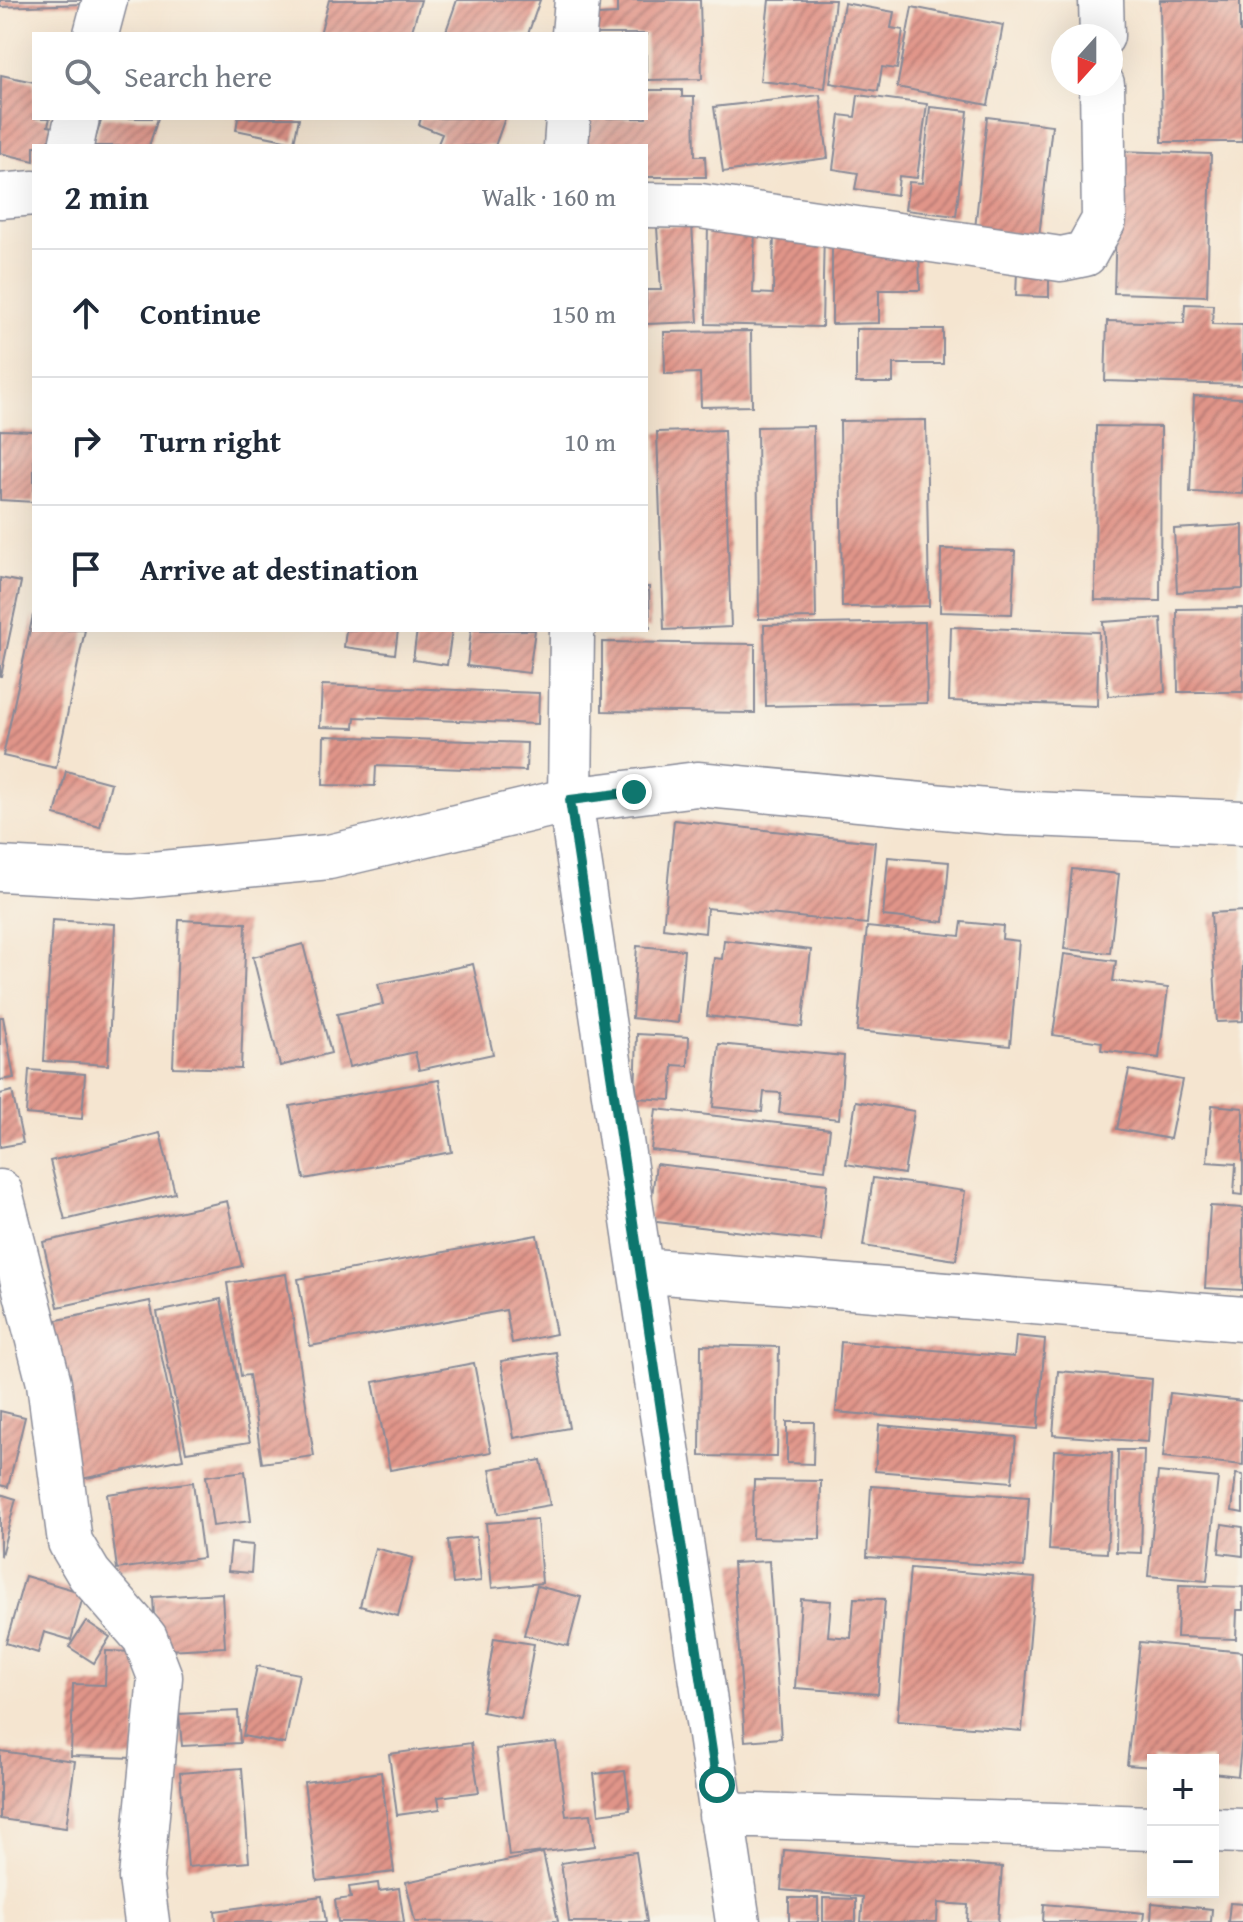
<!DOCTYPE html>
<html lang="en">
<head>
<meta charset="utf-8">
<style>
  :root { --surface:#fff; --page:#f6f6f7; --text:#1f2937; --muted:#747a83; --line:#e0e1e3 }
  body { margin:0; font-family:"Gentium Book Plus",serif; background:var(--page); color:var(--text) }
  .controls { position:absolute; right:24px; bottom:24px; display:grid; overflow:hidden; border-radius:0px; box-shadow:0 8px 32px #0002 }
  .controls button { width:72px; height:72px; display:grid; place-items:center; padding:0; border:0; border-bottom:2px solid var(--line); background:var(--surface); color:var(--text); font:40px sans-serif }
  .compass { position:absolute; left:1051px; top:24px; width:72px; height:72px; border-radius:50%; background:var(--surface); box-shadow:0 8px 32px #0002; rotate:201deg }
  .stop { position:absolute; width:24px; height:24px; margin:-18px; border:6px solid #0f766e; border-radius:50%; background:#fff }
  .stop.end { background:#0f766e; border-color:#fff; box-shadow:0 2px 8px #0008 }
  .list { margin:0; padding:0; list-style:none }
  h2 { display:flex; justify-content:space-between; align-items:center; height:104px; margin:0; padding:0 32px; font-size:34px }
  h2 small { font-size:26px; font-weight:400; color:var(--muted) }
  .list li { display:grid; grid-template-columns:52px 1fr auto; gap:24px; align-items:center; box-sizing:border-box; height:128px; padding:0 32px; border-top:2px solid var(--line) }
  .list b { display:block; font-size:30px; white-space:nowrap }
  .list em { font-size:26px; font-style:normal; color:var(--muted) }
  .icon { flex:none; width:44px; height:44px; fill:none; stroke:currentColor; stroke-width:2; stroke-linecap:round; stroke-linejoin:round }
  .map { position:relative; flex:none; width:1243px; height:1922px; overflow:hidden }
  .search { position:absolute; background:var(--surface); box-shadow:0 8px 32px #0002; left:32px; top:32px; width:616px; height:88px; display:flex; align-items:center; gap:20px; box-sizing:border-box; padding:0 28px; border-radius:0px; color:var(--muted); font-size:30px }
  .panel { position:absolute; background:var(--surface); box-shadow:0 8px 32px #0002; left:32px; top:144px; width:616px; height:488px; border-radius:0px }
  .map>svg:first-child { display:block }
</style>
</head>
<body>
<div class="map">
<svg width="1243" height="1922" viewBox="0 0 1243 1922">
  <defs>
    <pattern id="building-hatch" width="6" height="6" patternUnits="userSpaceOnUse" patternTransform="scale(2)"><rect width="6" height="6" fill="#e19589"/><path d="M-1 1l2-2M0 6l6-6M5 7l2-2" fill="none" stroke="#b67a73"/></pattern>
  </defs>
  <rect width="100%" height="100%" fill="#f7f3e8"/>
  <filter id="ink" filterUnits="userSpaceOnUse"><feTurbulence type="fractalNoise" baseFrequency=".0125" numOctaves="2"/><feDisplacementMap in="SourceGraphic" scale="16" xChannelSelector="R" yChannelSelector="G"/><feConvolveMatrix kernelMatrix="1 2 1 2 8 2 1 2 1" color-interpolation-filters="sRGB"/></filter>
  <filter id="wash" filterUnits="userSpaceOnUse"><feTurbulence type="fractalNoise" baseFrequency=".006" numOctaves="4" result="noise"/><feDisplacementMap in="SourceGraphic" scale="32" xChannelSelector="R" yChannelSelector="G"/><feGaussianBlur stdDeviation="1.8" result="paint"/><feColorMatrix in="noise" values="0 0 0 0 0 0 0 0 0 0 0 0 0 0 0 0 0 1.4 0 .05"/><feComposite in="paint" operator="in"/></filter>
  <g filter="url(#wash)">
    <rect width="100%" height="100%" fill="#f5e5d0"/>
    <g id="blocks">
      <!-- building -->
      <path fill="url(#building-hatch)" d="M0 0H82L83 4 0 7Z
        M329 0H421L411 34H320Z
        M457 0H540L528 34H445Z
        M617 0H700L702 79 646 80V34H580V16L617 14Z
        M769 0H835L825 88 760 81Z
        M1160 0H1240V32H1243L1242 142H1162Z
        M844 3 894 12 891 28 903 30 897 69 882 67 878 91 830 83Z
        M912 7 1003 25 988 105 897 87Z
        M1 75 34 82V118H50L48 126 62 129 58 146H34V161L0 153Z
        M646 90H682V97H694L695 156H705L706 177H646V146H586V118H646Z
        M820 95 828 158 723 172 714 107Z
        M858 95 927 104 917 178 899 176 897 195 855 189 858 173 833 169 840 115 855 117Z
        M930 107 968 111 956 216 905 210 909 182 922 183Z
        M987 117 1052 125 1039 237 975 229Z
        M102 118H158L149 146H93Z
        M238 118H299L294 142 236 130Z
        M421 118H505L495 146H437L442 134 419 125Z
        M1118 151 1211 154 1207 296 1114 293Z
        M692 225 698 322 646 324V290H661L657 227Z
        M708 225 755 227 753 293 773 294 774 228 824 229 822 327 706 324Z
        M832 246H919L920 290H879V323L832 324Z
        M1017 271 1049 272V297L1016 296Z
        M1185 304 1213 305 1212 324 1243 325V385L1105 381 1107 321 1184 323Z
        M856 329H943V364H893V383H856Z
        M751 331 752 406 701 407 700 373 665 374 664 332Z
        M1194 396 1243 398V494L1190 492Z
        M926 420 929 606 842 607 840 421Z
        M813 426 816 618 759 619 757 427Z
        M1096 426 1161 427 1160 601 1095 600Z
        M0 430 34 431V502L0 500Z
        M724 430 731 627 664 630 657 432Z
        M1243 525V589L1177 592 1174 529Z
        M941 549 1015 551 1012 614 940 612Z
        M0 578 21 582 1 676H0Z
        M646 587H649L650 628H646Z
        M1243 608V692H1178L1177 609Z
        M33 615 34 630H85L56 768 3 756Z
        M1161 618 1165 692 1108 696 1103 622Z
        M925 622 927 703 766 706 764 625Z
        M951 627 1099 632 1097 706 949 701Z
        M346 630H398L395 654 344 647Z
        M417 630H452L447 665 413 660Z
        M471 630H535L529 673 467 666Z
        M602 642 755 644V713L602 711Z
        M322 685 539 693 538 724 355 717 354 728 320 727Z
        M324 736 527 743 526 771 376 766 375 786 323 785Z
        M66 771 111 783 100 827 55 815Z
        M674 820 875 842 867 924 707 908 705 933 663 928Z
        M888 857 949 862 944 922 883 916Z
        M1072 869 1119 874 1110 953 1064 949Z
        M1243 911V1021L1217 1022 1211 913Z
        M52 920 115 924 108 1065 44 1061Z
        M179 920 246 923 241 1069 173 1067Z
        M962 922 1003 926 1002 939 1019 941 1010 1046 857 1031 867 927 960 936Z
        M724 940 811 950 802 1027 707 1016 714 958 722 959Z
        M303 944 331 1053 280 1066 253 957Z
        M637 946 684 950 678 1023 632 1018Z
        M1064 954 1116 961 1113 981 1168 988 1159 1058 1101 1050 1102 1042 1053 1035Z
        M473 964 493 1054 419 1070 415 1052 349 1067 337 1014 383 1004 378 984Z
        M0 1017H3L14 1078 0 1080Z
        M637 1034 689 1037 688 1066 673 1065 671 1100 635 1098Z
        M719 1044 844 1056 839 1119 779 1113 781 1093 764 1092 762 1112 713 1107Z
        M29 1070 85 1074 82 1119 26 1114Z
        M1129 1070 1182 1080 1170 1139 1117 1129Z
        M439 1080 452 1152 304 1179 290 1106Z
        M12 1091 23 1143 0 1147V1094Z
        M856 1101 914 1111 904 1174 846 1164Z
        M1212 1105 1243 1108V1195L1234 1194 1236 1164 1207 1162Z
        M656 1109 830 1129 825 1170 651 1150Z
        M160 1133 175 1193 65 1220 50 1161Z
        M656 1164 827 1184 821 1241 649 1221Z
        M873 1178 965 1191 956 1260 863 1246Z
        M227 1201 242 1266 58 1307 43 1242Z
        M1210 1206 1243 1208V1290L1205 1288Z
        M537 1235 556 1334 512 1343 506 1310 310 1346 298 1279Z
        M286 1274 314 1456 262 1463 249 1375 241 1376 227 1283Z
        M221 1299 250 1442 186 1452 157 1312Z
        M150 1301 183 1459 76 1480 43 1323Z
        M1016 1336 1045 1339 1038 1429 836 1412 841 1342 1014 1357Z
        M701 1345 779 1347 777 1457 700 1456Z
        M556 1352 569 1428 514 1438 501 1361Z
        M474 1363 491 1452 390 1470 373 1382Z
        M1058 1371 1152 1379 1148 1442 1053 1435Z
        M1170 1393 1243 1401V1465L1163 1457Z
        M0 1411 25 1417 8 1487 0 1485Z
        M787 1422H814L813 1464 787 1463Z
        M879 1425 1016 1437 1012 1482 875 1471Z
        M1054 1450 1112 1453 1107 1553 1049 1550Z
        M1118 1450H1144L1141 1553 1116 1552Z
        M541 1460 550 1505 498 1514 490 1469Z
        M245 1471 251 1521 213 1526 206 1476Z
        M1158 1472 1218 1478 1207 1581 1148 1576Z
        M1236 1474 1243 1475V1513L1232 1511Z
        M754 1480 821 1481 820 1539 752 1538Z
        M193 1482 203 1558 117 1569 107 1494Z
        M871 1486 1029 1497 1024 1567 867 1557Z
        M0 1494 16 1499 1 1555 0 1554Z
        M537 1519 542 1583 492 1588 486 1523Z
        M1222 1524 1243 1527V1556L1219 1553Z
        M476 1537 481 1581 453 1584 448 1540Z
        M231 1543 253 1545 251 1573 228 1571Z
        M375 1548 413 1558 398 1616 360 1606Z
        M769 1561 781 1738 745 1741 733 1563Z
        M910 1568 1035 1578 1022 1731 897 1721Z
        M25 1576 84 1593 71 1640 44 1632 38 1653 6 1643Z
        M1179 1585 1243 1587V1610H1237L1236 1639 1177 1637Z
        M537 1586 581 1597 568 1646 524 1635Z
        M222 1593 225 1647 167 1650 155 1634 153 1597Z
        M854 1598 885 1599 878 1694 795 1688 801 1599 831 1601 828 1636 851 1638Z
        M86 1621 110 1637 94 1663 69 1647Z
        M494 1638 534 1644 521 1719 482 1712Z
        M1140 1642 1243 1652V1727L1238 1776 1213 1773V1760H1153V1767L1127 1765Z
        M106 1651 138 1652 135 1758 71 1756 73 1684 105 1685Z
        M257 1666 299 1674 285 1744 243 1736Z
        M238 1711 240 1743 182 1746 179 1714Z
        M556 1742 566 1816 591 1814 595 1846 509 1856 496 1749Z
        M471 1743 479 1792 438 1797 440 1809 397 1815 389 1754Z
        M0 1751 75 1761 66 1828 0 1819Z
        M242 1768 249 1862 188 1867 180 1773Z
        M625 1771 630 1810 599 1814 594 1774Z
        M381 1772 394 1872 317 1881 304 1782Z
        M784 1850 1002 1867 998 1922H967L968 1905 938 1903 937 1922H861L863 1897 781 1890Z
        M636 1852 647 1922H569L561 1863Z
        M543 1853 558 1921 415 1922 406 1882Z
        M378 1883 379 1891 399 1888 404 1922H338L335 1900 351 1898 349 1887Z
        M322 1896 326 1922H216L215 1911Z
        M789 1898H818V1922H789Z
        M823 1898 856 1899V1922H823Z
        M1152 1903 1212 1909 1211 1922H1151Z
        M1230 1903 1243 1904V1922H1228Z
        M1044 1904 1144 1913 1143 1922H1043Z"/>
    </g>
  </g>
  <g filter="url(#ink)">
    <use href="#blocks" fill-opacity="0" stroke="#888a97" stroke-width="2"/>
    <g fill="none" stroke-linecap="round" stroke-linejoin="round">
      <defs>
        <path id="street" d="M1101 0 1102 36
          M96 34 105 0
          M574 34 577 0
          M71 146 77 118
          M566 146 568 118
          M0 196 34 193
          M646 205 700 206 1061 259 1085 254 1104 220 1102 84
          M572 630 570 800 738 1922
          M0 869 131 876 329 857 570 800 697 784 1008 813 1243 823
          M0 1192 49 1383 70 1542 89 1574 145 1638 160 1677 141 1878 147 1922
          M640 1270 1243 1319
          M721 1815 1153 1828
          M1213 1830 1243 1831"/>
      </defs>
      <!-- street casing -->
      <use href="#street" stroke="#888a97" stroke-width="47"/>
      <!-- street -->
      <use href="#street" stroke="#fff" stroke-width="44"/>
    </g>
  </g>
  <g fill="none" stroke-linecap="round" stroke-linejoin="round" filter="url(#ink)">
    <!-- route -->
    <path stroke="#0f766e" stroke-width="10" d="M634 792 570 800 717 1785"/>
  </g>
</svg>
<div class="controls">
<button>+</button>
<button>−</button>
</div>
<svg class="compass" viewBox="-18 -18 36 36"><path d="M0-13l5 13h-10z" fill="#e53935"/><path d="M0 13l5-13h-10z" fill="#747a83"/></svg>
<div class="stop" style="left:717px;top:1785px"></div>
<div class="stop end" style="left:634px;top:792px"></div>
<div class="search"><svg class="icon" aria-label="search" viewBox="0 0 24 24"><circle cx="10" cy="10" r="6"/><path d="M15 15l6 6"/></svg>Search here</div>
<section class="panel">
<h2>2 min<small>Walk · 160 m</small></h2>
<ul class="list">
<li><svg class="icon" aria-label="ahead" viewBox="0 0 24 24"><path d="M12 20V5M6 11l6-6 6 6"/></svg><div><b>Continue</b></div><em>150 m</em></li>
<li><svg class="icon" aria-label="right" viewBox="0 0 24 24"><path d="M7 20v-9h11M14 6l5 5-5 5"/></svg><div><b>Turn right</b></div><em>10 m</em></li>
<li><svg class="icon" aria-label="arrive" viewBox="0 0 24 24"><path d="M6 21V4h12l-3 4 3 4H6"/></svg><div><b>Arrive at destination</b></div></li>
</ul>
</section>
</div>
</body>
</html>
